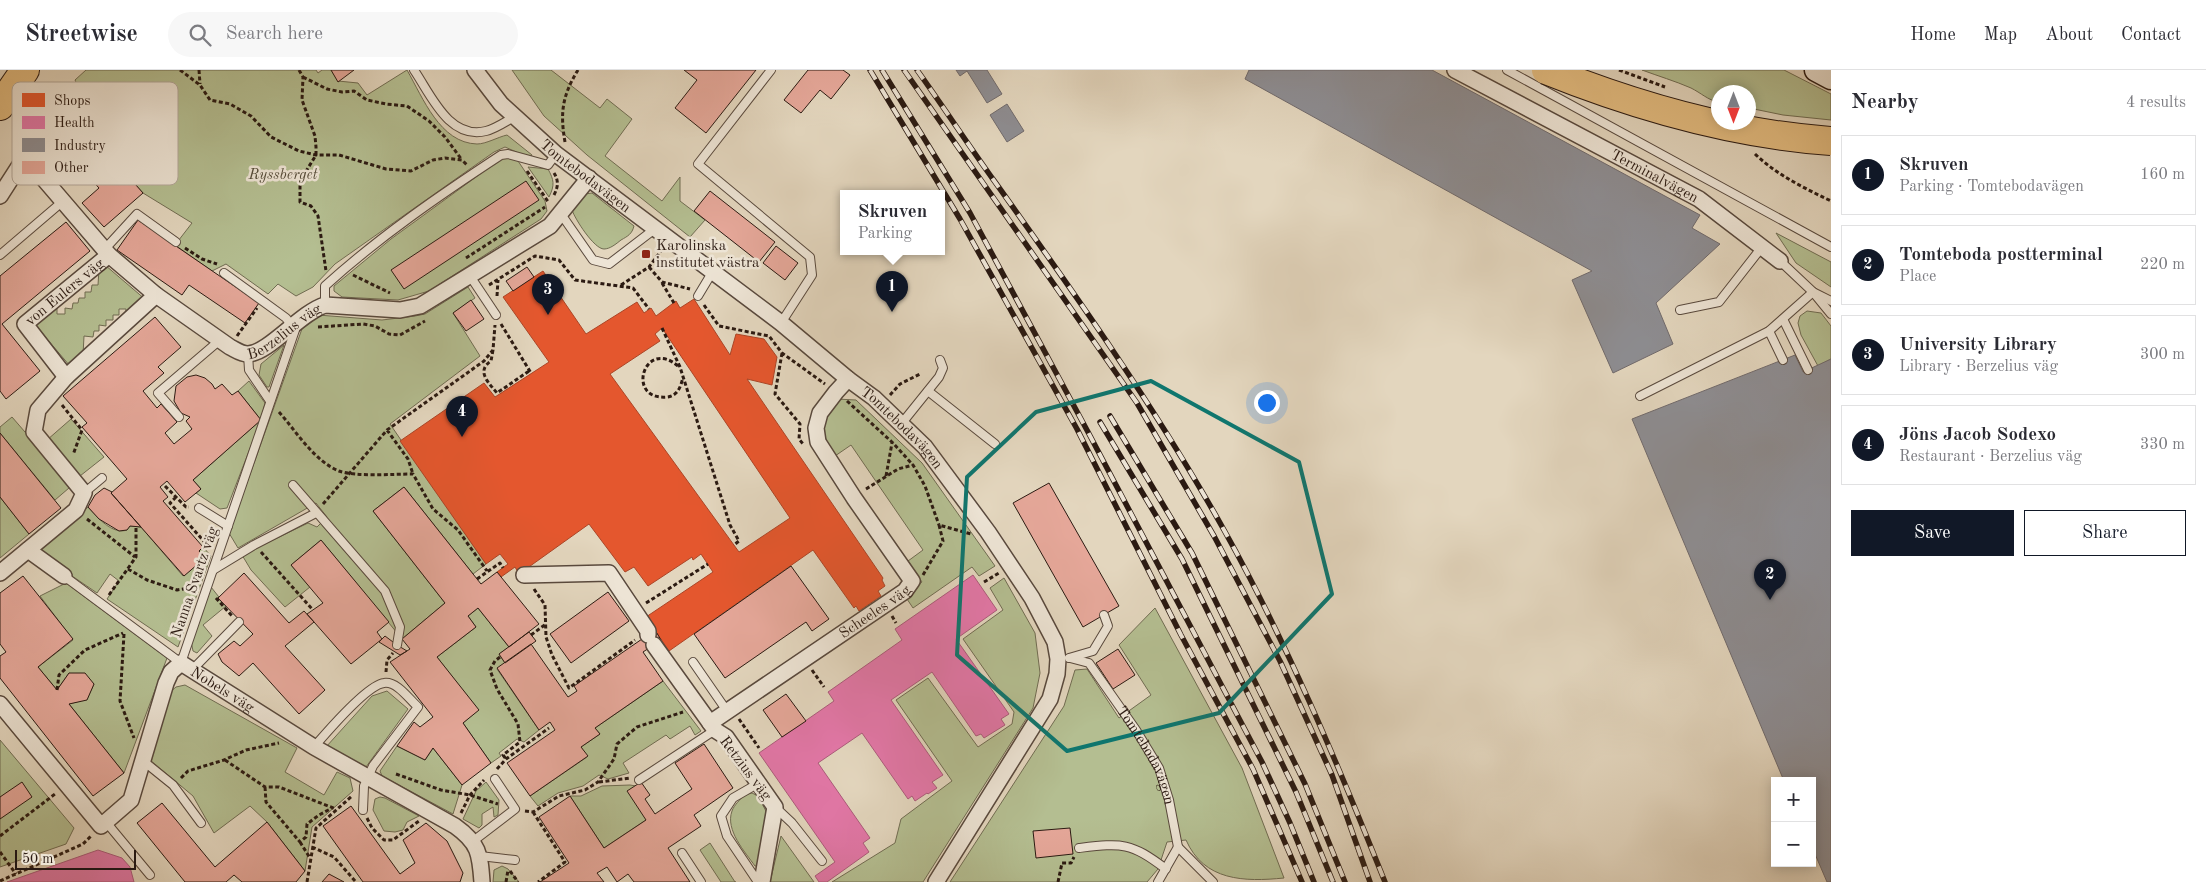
<!DOCTYPE html>
<html lang="en">
<head>
<meta charset="utf-8">
<style>
  :root { --surface:#fff; --page:#f7f7f7; --text:#2b2b33; --muted:#7c7c81; --line:#e1e1e2; --accent:#111827 }
  body { margin:0; font-family:"Old Standard TT",serif; background:var(--page); color:var(--text) }
  .controls { position:absolute; right:15px; bottom:15px; display:grid; overflow:hidden; border-radius:0px; box-shadow:0 2px 12px #0003 }
  .controls button { width:45px; height:45px; display:grid; place-items:center; padding:0; border:0; border-bottom:1px solid var(--line); background:var(--surface); color:var(--text); font:25px sans-serif }
  .compass { position:absolute; left:1711px; top:15px; width:45px; height:45px; border-radius:50%; background:var(--surface); box-shadow:0 2px 12px #0003; rotate:180deg }
  .scale { position:absolute; left:15px; bottom:12px; width:121px; box-sizing:border-box; padding-left:5px; border:2px solid #2b1a12; border-top:0; font-size:14px; line-height:18px; white-space:nowrap; color:#2b1a12; -webkit-text-stroke:4px #ede4d5; paint-order:stroke }
  .you { position:absolute; left:1266px; top:332px; width:18px; height:18px; margin:-12px; border:4px solid #fff; border-radius:50%; background:#1a73e8; box-shadow:0 0 0 8px #1a73e833 }
  .badge { display:grid; place-items:center; width:32px; height:32px; border-radius:50%; background:var(--accent); color:#fff; font-size:16px; font-weight:700 }
  .pin { position:absolute; translate:-50% -41px; filter:drop-shadow(0 1px 2px #0008) }
  .pin::after { content:''; position:absolute; top:26px; width:18px; height:15px; background:inherit; clip-path:polygon(0 0,100% 0,50% 100%) }
  .popup { position:absolute; left:840px; top:120px; width:105px; height:65px; box-sizing:border-box; display:grid; place-content:center; border-radius:0px; background:var(--surface); filter:drop-shadow(0 1px 4px #0005); font-size:16px; white-space:nowrap; color:var(--muted) }
  .popup b { font-size:19px; color:var(--text) }
  .popup::after { content:''; position:absolute; left:50%; top:100%; margin-left:-10px; border:10px solid transparent; border-top-color:var(--surface) }
  .list { margin:0; padding:0; list-style:none }
  h2 { display:flex; justify-content:space-between; align-items:center; height:65px; margin:0; padding:0 20px; font-size:21px }
  h2 small { font-size:16px; font-weight:400; color:var(--muted) }
  .list li { display:grid; grid-template-columns:32px 1fr auto; gap:15px; align-items:center; box-sizing:border-box; height:80px; margin:0 10px 10px; padding:0 10px; border:1px solid var(--line); border-radius:0px }
  .list b { display:block; font-size:19px; white-space:nowrap }
  .list p { margin:0; font-size:16px; white-space:nowrap; color:var(--muted) }
  .list em { font-size:16px; font-style:normal; color:var(--muted) }
  .actions { display:flex; gap:10px; padding:15px 20px }
  .actions a { flex:1; padding:11px 0; border:1px solid var(--accent); border-radius:0px; text-align:center; font-size:18px; color:var(--accent) }
  .actions .main { background:var(--accent); color:#fff }
  .icon { flex:none; width:28px; height:28px; fill:none; stroke:currentColor; stroke-width:2; stroke-linecap:round; stroke-linejoin:round }
  .map { position:relative; flex:none; width:1831px; height:812px; overflow:hidden }
  header { display:flex; align-items:center; gap:30px; box-sizing:border-box; height:70px; padding:0 25px; background:var(--surface); border-bottom:1px solid var(--line) }
  header strong { font-size:24px }
  nav { display:flex; gap:28px; margin-inline-start:auto; font-size:18px }
  .search { width:350px; height:45px; background:var(--page); display:flex; align-items:center; gap:12px; box-sizing:border-box; padding:0 18px; border-radius:28px; color:var(--muted); font-size:19px }
  main { display:flex }
  aside { flex:1; background:var(--surface) }
  .map>svg:first-child { display:block }
</style>
</head>
<body>
<header>
<strong>Streetwise</strong>
<div class="search"><svg class="icon" aria-label="search" viewBox="0 0 24 24"><circle cx="10" cy="10" r="6"/><path d="M15 15l6 6"/></svg>Search here</div>
<nav><a>Home</a><a>Map</a><a>About</a><a>Contact</a></nav>
</header>
<main>
<div class="map">
<svg width="1831" height="812" viewBox="0 0 1831 812">
  <rect width="100%" height="100%" fill="#e3d6be"/>
  <filter id="stains"><feTurbulence type="fractalNoise" baseFrequency=".004" numOctaves="4"/><feColorMatrix values="0 0 0 0 .2 0 0 0 0 .09 0 0 0 0 .02 0 0 0 .5 -.17"/></filter>
  <radialGradient id="worn" r=".72"><stop offset=".6" stop-color="#630" stop-opacity="0"/><stop offset="1" stop-color="#630" stop-opacity=".3"/></radialGradient>
  <!-- green -->
  <path fill="#b4be91" stroke="#706c52" d="M86 0H316L318 3 322 0H331L338 11 358 13 367 25 407 0C423 28 440 73 477 74 486 74 498 67 507 65L532 85 530 88 505 77 494 82 335 194 313 217 296 226 278 214 268 224 226 194 212 201 175 175 192 153 143 123 64 34 80 21 75 10Z
    M512 0H551L600 38 607 29 632 49 605 86 662 131 680 107V131L705 150 690 167 587 85 544 46Z
    M1642 0H1784L1831 24V50L1783 45 1749 38 1748 22H1718V32C1708 30 1701 23 1691 18 1675 11 1658 6 1642 0Z
    M512 87 518 91 545 131 547 141 541 149 429 221 398 230 342 227 334 221V216L391 169 502 88Z
    M528 97 548 99C554 110 555 115 549 127Z
    M592 123 634 156C632 164 628 166 621 170 616 174 610 179 604 179 594 179 575 149 572 140L585 124Z
    M1776 163 1831 192V217L1796 193Z
    M105 195 146 230 125 248 126 239H119V245H113V250H106V256L99 255V261H94L93 267 84 266 83 285 70 296 35 255 57 233V244H65V238L72 239 73 233H78L79 228H85V222H91L92 215H98L99 199Z
    M468 217 475 228 453 243 480 286 390 354 486 494 473 504 404 417 373 441 445 533 402 569 321 470 291 495 310 517 285 537 251 500 242 485 308 453 317 457 327 447 316 433 238 478 229 463 303 256 318 245 382 250 415 246 425 244Z
    M1807 241 1821 243 1831 256V289L1818 296 1801 265 1798 253 1800 246Z
    M284 275 269 317H267L259 305 261 294Z
    M249 311 265 333 261 350 227 438 220 439 196 423 201 419 193 410 261 350 238 321Z
    M836 329 856 330 922 393 995 496 979 506 972 497 913 538 905 526 922 512 908 491 923 480 851 375 835 386C819 361 821 354 836 329Z
    M12 347 70 414 69 418 55 430 0 363V357Z
    M71 349 104 387 80 406H77L47 370Z
    M0 427 29 464 0 488Z
    M88 437C97 447 112 465 127 460L130 456 141 457 183 506 205 488 199 481 203 477 211 486 178 577 107 529 119 511 110 504 97 523 37 482Z
    M1004 508 1035 563 1040 603 1033 638 923 812H832L895 773 901 749 952 711 896 630 928 608 978 677 1012 654 1014 642 963 569 1003 540 990 518Z
    M66 513 167 588 124 703 69 634 87 629 94 614 69 603 57 620 38 597 73 570 40 526Z
    M211 517 226 536 203 555 212 566 197 583 193 581 191 571Z
    M478 538 509 577 499 584 505 593 497 599 539 660 524 672 517 669 499 683 501 686 491 693 463 653 478 640 437 587 476 557 468 546Z
    M1155 538 1242 698 1284 808C1244 812 1204 811 1186 770L1167 772 1158 799 1147 812H950L1064 636 1075 600 1087 599 1119 648 1151 625 1119 575Z
    M663 611 701 661 695 665 690 656 670 669 666 665 623 693 629 703 608 709 599 705 583 716 558 723 538 736 530 726 587 687 581 677 600 664 595 658Z
    M185 615 297 678 285 702 324 725 337 702 350 708 353 721 312 757 305 801 267 752 250 736 214 763 193 726 149 689 170 622 176 617Z
    M387 621 408 639 366 697 326 677 372 626Z
    M0 670 74 758 66 774 0 797Z
    M397 676 425 690 433 678 462 715 453 744 382 706 380 701Z
    M486 712 499 730 498 745 494 747 493 737 482 744V755L479 758 463 749 476 721Z
    M630 715 636 716 646 750 604 778 570 726H581L602 716Z
    M752 723 758 726 767 743 759 796H755C745 782 725 760 732 741 734 735 741 729 744 725Z
    M380 727 385 728 419 746 407 752 403 760 395 762 384 761 373 740 375 729Z
    M781 766 814 812H770Z
    M710 773 735 812H736H721L700 780Z
    M502 796 508 799 519 812H493L494 800Z"/>
  <!-- shops -->
  <path fill="#e4572e" stroke="#ac4526" fill-rule="evenodd" d="M543 201 586 264 637 232 644 243 651 238 656 246 676 231 680 238 694 229 730 285 736 264 764 269 777 287 772 315 747 309 883 508 882 510 885 516 878 521 881 526 859 541 856 536 854 538 813 480 669 581 646 547 713 502 701 484 693 490 692 487 648 516 634 497 625 502 589 454 519 504 515 497 501 507 497 502 508 494 500 484 486 494 400 371 484 313 495 327 549 292 503 227ZM662 258 790 448 739 482 610 304 660 271 655 264Z"/>
  <!-- health -->
  <path fill="#e377a8" stroke="#ac5b7b" d="M973 505 997 540 956 569 1009 644 1001 649 1005 655 984 668 981 664 976 666 932 602 891 630 943 705 932 712 937 718 928 724 927 723 915 731 912 726 908 729 862 663 818 693 870 768 863 773 869 782 827 812H819L815 806 835 792 759 683 834 631 828 622 902 570 895 559Z
    M98 780 122 788 130 797 134 812H7Z"/>
  <!-- industry -->
  <path fill="#8d8d92" stroke="#706a6c" d="M956 0H987L1002 24 987 33 967 1 960 6Z
    M1249 0H1432L1700 145 1692 158 1720 174 1656 233 1673 274 1613 303 1572 210 1592 201 1245 9Z
    M1007 34 1024 61 1007 72 990 45Z
    M1795 285 1803 302 1831 289V812H1827L1812 777V711H1784L1632 349Z"/>
  <!-- building -->
  <path fill="#e5a799" stroke="#2b1a12" d="M331 0H354L338 12Z
    M684 0H756L706 63 675 38 697 10Z
    M808 0H843L850 5 831 29 820 20 801 43 784 30Z
    M64 34 143 123 104 157 82 133 99 118 62 77 48 90 28 67Z
    M526 111 539 130 404 219 391 200Z
    M710 121 775 172 759 192 694 141Z
    M138 150 259 233 245 253 189 215 182 225 117 180Z
    M66 152 90 181 2 254 40 301 6 329 0 321V206Z
    M776 176 798 193 785 210 763 193Z
    M527 197 534 207 513 221 506 211Z
    M471 230 484 249 466 261 453 243Z
    M155 247 181 277 158 297 164 303 143 321 157 338 161 334 177 352 165 363 174 374 192 359 186 351 190 347 181 343 174 331 176 316 187 307 196 305 205 308 212 314 215 319 222 314 232 325 238 321 261 350 193 410 201 419 185 432 167 411 160 417 168 427 163 431 203 477 199 481 205 488 184 506 111 423 127 409 82 357 87 353 63 326Z
    M0 363 61 438 29 464 0 427Z
    M1049 413 1119 536 1083 557 1013 433Z
    M404 417 481 514 497 502 539 554 509 577 478 538 468 546 476 557 437 587 479 640 463 653 491 693 462 715 433 678 425 690 397 676 414 652 420 657 433 647 390 592 410 579 402 569 445 533 373 441Z
    M104 418 112 422 111 423 141 457 130 456 127 460 119 461 99 449 88 437 95 425Z
    M321 470 389 552 377 562 382 569 351 594 307 544 323 533 291 495Z
    M791 496 829 549 812 561 806 552 725 608 694 564Z
    M244 503 289 553 304 541 314 552 285 576 325 620 299 644 253 593 239 606 222 592 218 584 234 571 240 576 253 564 218 528Z
    M23 506 73 569 38 597 57 620 69 603H85L94 614 87 630 69 634 124 703 93 726 0 608V586L6 582 0 574V523Z
    M608 522 629 551 571 593 550 564Z
    M655 560 661 570 643 582 663 611 595 658 600 664 581 677 588 686 530 726 507 693 555 660 550 652 539 660 497 598 531 574 568 627 577 621 574 616Z
    M529 562 536 571 505 593 499 584Z
    M385 566 397 575 407 581 400 585 379 572Z
    M1118 579 1135 605 1113 619 1096 593Z
    M786 624 806 651 782 667 763 640Z
    M704 674 733 718 694 745 701 756 668 778 690 812H634L628 804 617 812 607 797 597 803 604 812H540L569 793 539 747 570 726 604 778 646 750 627 721 641 712 650 725 645 729 655 744 692 719 675 693Z
    M22 712 32 727 0 749V727Z
    M162 733 215 797 267 752 305 801 296 812H242L234 805 226 812H185L137 753Z
    M351 736 400 804 415 793 403 770 426 753 447 771 463 803 460 812H363L323 756Z
    M1070 758 1073 784 1036 788 1033 761Z
    M329 804 344 812H322Z"/>
  <g fill="none" stroke-linecap="round" stroke-linejoin="round">
    <defs>
      <g id="lane">
        <path d="M414 0C431 25 449 70 486 61 495 59 505 52 514 47"/>
        <path d="M771 0 698 94 810 187 812 205 781 253"/>
        <path d="M1507 0 1831 177"/>
        <path d="M561 144 593 190 609 194 656 158"/>
        <path d="M104 180 137 144 176 172"/>
        <path d="M0 185 62 132"/>
        <path d="M1780 191 1813 222 1831 244"/>
        <path d="M470 206 496 245"/>
        <path d="M698 226 713 201"/>
        <path d="M325 235V216C379 167 440 125 501 85L508 84 548 95 556 84"/>
        <path d="M1680 240 1719 232 1762 177"/>
        <path d="M1783 249 1808 300"/>
        <path d="M1769 261 1783 290"/>
        <path d="M248 284 249 300 270 331"/>
        <path d="M928 321 995 374"/>
        <path d="M1640 326 1769 261 1813 222 1831 231"/>
        <path d="M179 347 158 323 220 270"/>
        <path d="M902 353 939 307 943 298 940 290"/>
        <path d="M293 415 385 521 400 557 397 575"/>
        <path d="M84 423 102 408"/>
        <path d="M199 438 228 456"/>
        <path d="M213 500 254 475 316 443"/>
        <path d="M64 506 181 593 295 260 286 248 224 203"/>
        <path d="M1069 588 1093 581 1108 556 1104 545"/>
        <path id="s1" d="M1070 588 1089 593 1136 660 1159 698 1169 730 1178 777"/>
        <path d="M693 592 727 641"/>
        <path d="M192 600 239 552"/>
        <path d="M314 677C326 663 367 615 384 613 397 611 409 629 418 637L373 696 364 716 363 740"/>
        <path d="M142 690 173 715 201 753"/>
        <path d="M639 710 715 660"/>
        <path d="M775 737 792 753 822 791"/>
        <path d="M106 752 150 805"/>
        <path d="M472 772 515 739 495 709"/>
        <path d="M1079 778C1123 773 1130 772 1166 799"/>
        <path d="M682 783 701 812"/>
        <path d="M480 786 515 790"/>
        <path d="M758 812 727 766 721 746 733 728 759 713"/>
        <path d="M1158 812 1178 777 1213 812"/>
      </g>
      <g id="street">
        <path id="s2" d="M475 0 501 34 556 84 781 253 848 309 874 328 925 377 988 462 1032 528 1055 572 1058 589 1057 604 1050 629 936 812"/>
        <path id="s3" d="M1455 0 1699 129 1780 191"/>
        <path id="s4" d="M0 126 25 87 109 185 156 225 230 277C236 280 241 284 248 284 269 283 300 243 325 235L400 240 420 236 550 156 589 108"/>
        <path id="s5" d="M66 307 25 254 109 185"/>
        <path d="M28 480 64 506"/>
        <path d="M0 503 76 440 84 423 34 362 38 340 66 307 156 225"/>
        <path d="M524 505 609 503 648 561V565"/>
        <path d="M654 575 715 660 726 667 775 737 762 812"/>
        <path id="s6" d="M0 634 101 756 131 730 166 613 171 602 181 593 314 677 455 756C479 773 480 784 482 812"/>
        <path id="s7" d="M710 653 905 521 912 511 854 428 818 372 816 358 820 343 836 322 848 309"/>
      </g>
      <path id="secondary" d="M1816 0 1831 8"/>
      <path id="highway" d="M0 36 25 0"/>
    </defs>
    <!-- lane casing -->
    <use href="#lane" stroke="#59493d" stroke-width="10"/>
    <!-- street casing -->
    <use href="#street" stroke="#59493d" stroke-width="18"/>
    <!-- secondary casing -->
    <use href="#secondary" stroke="#2b1a12" stroke-width="25"/>
    <!-- highway casing -->
    <use href="#highway" stroke="#2b1a12" stroke-width="30"/>
    <!-- path -->
    <path stroke="#2b1a12" stroke-width="3" stroke-dasharray="4 2.5" stroke-linecap="butt" d="M180 0 200 15 210 30 230 34 251 46 271 67 299 81 316 85H339L386 99 411 101 433 90 445 88 462 90 467 95
      M199 0 200 14
      M299 0 303 7 302 30 315 66 316 77V85L300 111V132L311 136 318 146 326 201
      M1619 0 1665 17
      M303 7 327 19 342 22 354 21 367 30 386 34 407 36 429 51 445 67 462 90
      M565 72C560 43 562 26 578 0
      M1755 84C1777 105 1804 118 1831 131
      M527 101 549 133
      M554 125C558 117 559 111 554 103
      M185 178 202 189 217 194
      M466 188 545 137
      M649 197 662 212 690 219
      M353 205 390 223
      M662 213 674 233
      M489 215 535 186 559 190 575 210 633 218 649 239
      M621 215 649 197 661 181
      M497 226 498 210
      M704 235 719 256 769 266 782 283 825 314
      M501 254 531 303
      M318 257 363 254 375 256 389 264 400 265 425 251
      M662 258 680 297 730 455 739 471 734 475
      M237 266 257 238
      M493 280 491 291C476 301 488 312 497 323L529 301
      M782 283 775 324 800 354 799 369 803 374
      M678 296C644 267 625 331 667 327 678 326 681 316 683 307
      M890 325 900 314 920 304
      M847 331 893 373 913 395 925 416 939 455
      M62 335 82 360 73 385
      M279 342C296 361 314 391 339 401 356 407 393 404 413 404L433 439 458 460 487 501
      M387 360 408 389 413 404
      M886 406 892 373
      M165 416 186 437H189
      M866 419 898 399 913 395
      M176 427 170 433 209 477
      M323 434 387 360 484 291 493 280 495 255
      M87 449 135 487
      M261 482 313 540
      M128 499 147 510 177 520 195 517
      M923 505 943 471 939 455 971 464
      M477 509 500 493 503 498
      M984 512 999 503
      M534 519 545 535 546 567 552 585 569 618 635 570
      M109 525 136 487V457
      M216 528 232 546
      M646 533 708 494
      M892 546 896 553
      M124 564 120 631 134 668
      M531 565 546 554
      M500 587 495 591 490 600 497 619 518 654 520 672 503 685 506 689
      M812 600 824 617
      M386 602 387 590 393 583
      M57 620 59 605 85 580 123 563
      M739 649 759 678
      M225 690 265 717H279L336 739
      M497 699 506 689 549 658
      M396 704 441 720 470 725 498 734
      M181 708 188 701 224 690 246 680 279 673
      M599 712 630 708
      M265 717 266 732 300 772 306 767 307 754 319 745 332 738
      M525 741 533 742 559 726 585 720 598 712 614 689 617 674 637 657 683 642
      M533 742 565 792 538 812
      M461 743 470 725 484 710
      M367 748 372 758 384 770H393L419 751
      M0 766 55 724
      M300 772 310 788
      M312 777 334 787 356 812
      M0 782 16 804
      M510 801 518 812
      M0 811 83 774 91 766
      M307 812 316 758 352 726
      M506 812 508 800
      M1058 812 1062 793H1071L1074 787"/>
    <!-- lane -->
    <use href="#lane" stroke="#ede4d5" stroke-width="8"/>
    <!-- street -->
    <use href="#street" stroke="#ede4d5" stroke-width="15"/>
    <!-- secondary -->
    <use href="#secondary" stroke="#ede4d5" stroke-width="22"/>
    <!-- highway -->
    <use href="#highway" stroke="#e2bb7f" stroke-width="28"/>
    <defs>
      <path id="rail" d="M870 0 960 149 1077 359 1181 565 1253 699 1302 812
        M882 0 970 143 1088 362 1262 692 1290 753 1314 812
        M904 0 1137 333 1214 466 1280 591 1332 705 1370 812
        M917 0C942 35 965 70 990 105 1072 220 1155 336 1224 460 1287 573 1337 692 1385 812
        M1110 346 1192 483 1305 714 1345 812
        M1100 352 1182 489 1296 722 1333 812"/>
    </defs>
    <!-- rail casing -->
    <use href="#rail" stroke="#2b1a12" stroke-width="5.5"/>
    <!-- rail -->
    <use href="#rail" stroke="#ede4d5" stroke-width="4" stroke-dasharray="11" stroke-linecap="butt"/>
    <defs>
      <path id="highway-bridge" d="M1546 0C1638 37 1732 64 1831 71"/>
    </defs>
    <!-- highway-bridge casing -->
    <use href="#highway-bridge" stroke="#2b1a12" stroke-width="30" stroke-linecap="butt"/>
    <!-- highway-bridge -->
    <use href="#highway-bridge" stroke="#e2bb7f" stroke-width="28"/>
  </g>
  <!-- marked area -->
  <path fill="none" stroke="#0f766e" stroke-width="4" stroke-linejoin="round" d="M1151 311 1299 392 1332 524 1219 643 1067 681 957 585 967 407 1036 342Z"/>
  <!-- markers -->
  <rect fill="#8f2418" stroke="#ede4d5" stroke-width="2" x="641" y="179" width="10" height="10" rx="2.5"/>
  <g text-anchor="middle" stroke-width="5" stroke-linejoin="round" paint-order="stroke">
    <!-- park labels -->
    <g font-size="15" font-style="italic" fill="#544b38" stroke="#ede4d5">
      <text x="283" y="109">Ryssberget</text>
    </g>
    <!-- street labels -->
    <g font-size="15" fill="#2b1a12" stroke="#ede4d5">
      <text dy="5" stroke="none"><textPath href="#s2" startOffset="154">Tomtebodavägen</textPath></text>
      <text dy="5" stroke="none"><textPath href="#s3" startOffset="226">Terminalvägen</textPath></text>
      <text dy="5" stroke="none"><textPath href="#s5" startOffset="118">von Eulers väg</textPath></text>
      <text dy="5" stroke="none"><textPath href="#s4" startOffset="390">Berzelius väg</textPath></text>
      <text dy="5" stroke="none"><textPath href="#s2" startOffset="559">Tomtebodavägen</textPath></text>
      <text transform="translate(194 512) rotate(-71)" y="5">Nanna Svartz väg</text>
      <text dy="5" stroke="none"><textPath href="#s7" startOffset="199">Scheeles väg</textPath></text>
      <text dy="5" stroke="none"><textPath href="#s6" startOffset="395">Nobels väg</textPath></text>
      <text dy="5" stroke="none"><textPath href="#s1" startOffset="129">Tomtebodavägen</textPath></text>
      <text transform="translate(746 698) rotate(53)" y="5">Retzius väg</text>
    </g>
    <!-- poi labels -->
    <g font-size="15" fill="#2b1a12" stroke="#ede4d5" text-anchor="start">
      <text x="656" y="180">Karolinska<tspan x="656" dy="17">institutet västra</tspan></text>
    </g>
  </g>
  <!-- legend -->
  <rect x="12" y="12" width="166" height="103" rx="8" fill="#ede4d5" stroke="#b3a79a" stroke-width="1"/>
  <rect x="22" y="23" width="23" height="14" fill="#e4572e"/>
  <rect x="22" y="46" width="23" height="13" fill="#e377a8"/>
  <rect x="22" y="68" width="23" height="14" fill="#8d8d92"/>
  <rect x="22" y="91" width="23" height="13" fill="#e5a799"/>
  <g font-size="14" fill="#2b1a12">
    <text x="54" y="35">Shops</text>
    <text x="54" y="57">Health</text>
    <text x="54" y="80">Industry</text>
    <text x="54" y="102">Other</text>
  </g>
  <rect width="100%" height="100%" filter="url(#stains)"/>
  <rect width="100%" height="100%" fill="url(#worn)"/>
</svg>
<div class="controls">
<button>+</button>
<button>−</button>
</div>
<svg class="compass" viewBox="-18 -18 36 36"><path d="M0-13l5 13h-10z" fill="#e53935"/><path d="M0 13l5-13h-10z" fill="#7c7c81"/></svg>
<div class="scale">50 m</div>
<div class="you"></div>
<div class="pin badge" style="left:892px;top:242px">1</div>
<div class="popup"><b>Skruven</b>Parking</div>
<div class="pin badge" style="left:1770px;top:530px">2</div>
<div class="pin badge" style="left:548px;top:245px">3</div>
<div class="pin badge" style="left:462px;top:367px">4</div>
</div>
<aside>
<h2>Nearby<small>4 results</small></h2>
<ul class="list">
<li><span class="badge">1</span><div><b>Skruven</b><p>Parking · Tomtebodavägen</p></div><em>160 m</em></li>
<li><span class="badge">2</span><div><b>Tomteboda postterminal</b><p>Place</p></div><em>220 m</em></li>
<li><span class="badge">3</span><div><b>University Library</b><p>Library · Berzelius väg</p></div><em>300 m</em></li>
<li><span class="badge">4</span><div><b>Jöns Jacob Sodexo</b><p>Restaurant · Berzelius väg</p></div><em>330 m</em></li>
</ul>
<div class="actions"><a class="main">Save</a><a>Share</a></div>
</aside>
</main>
</body>
</html>
